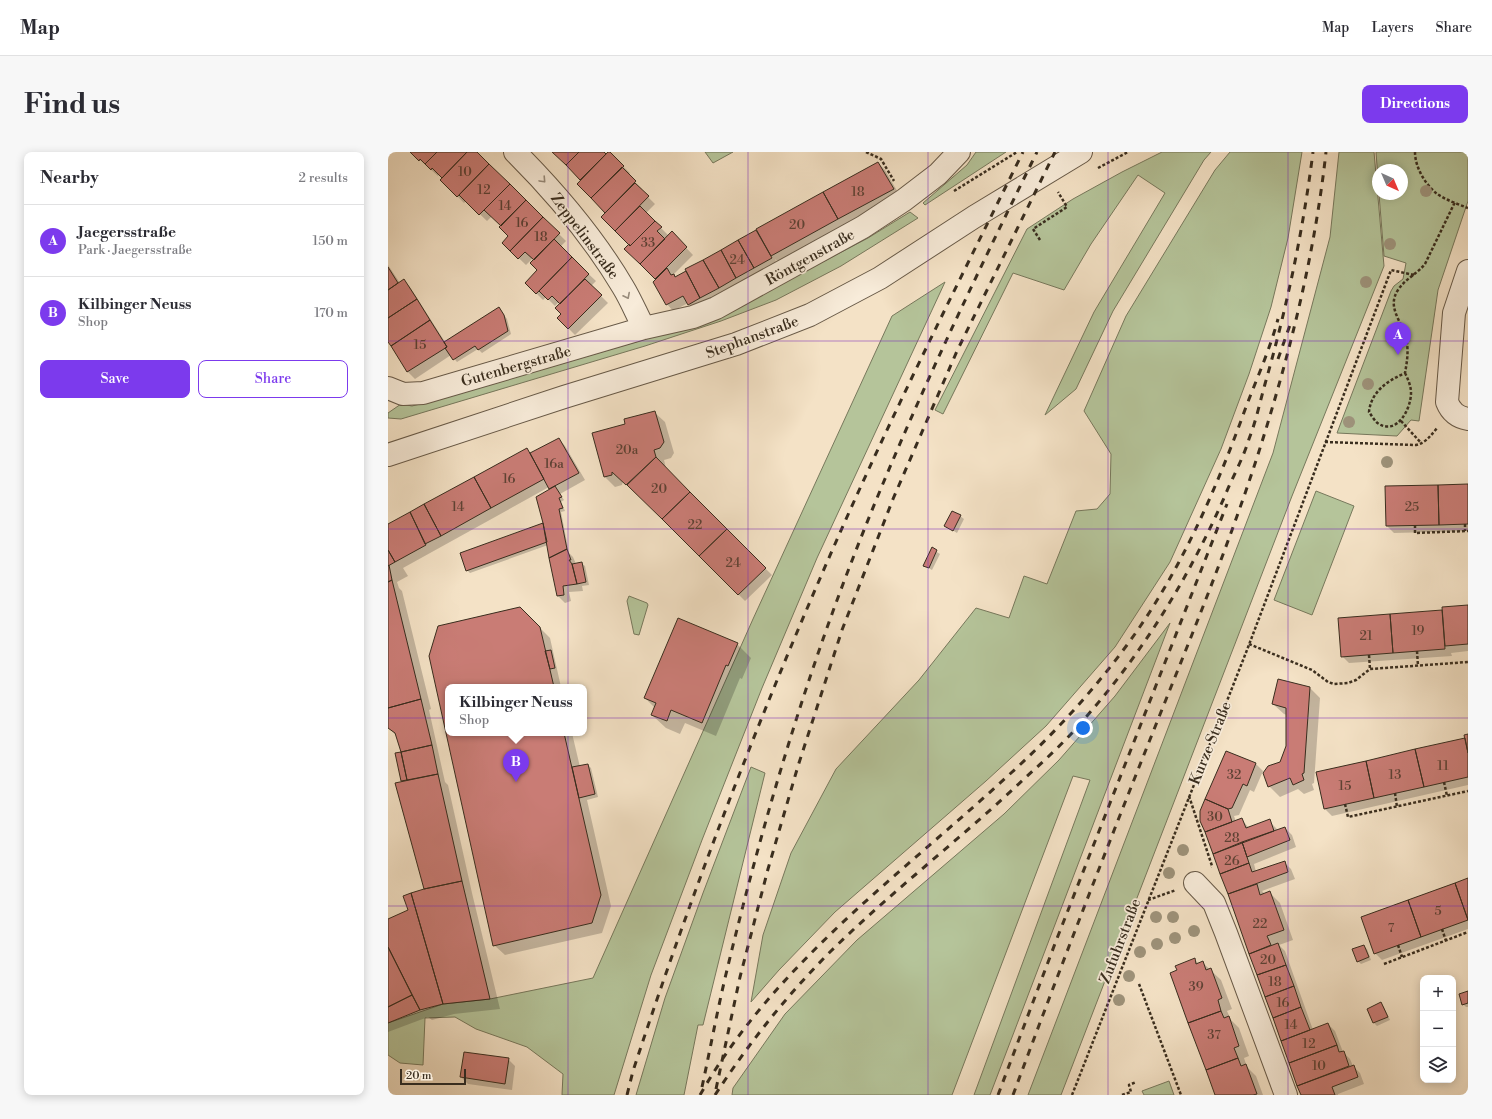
<!DOCTYPE html>
<html lang="en">
<head>
<meta charset="utf-8">
<style>
  :root { --surface:#fff; --page:#f7f7f7; --text:#2b2b33; --muted:#7c7c81; --line:#e1e1e2; --accent:#7c3aed }
  body { margin:0; font-family:"Libre Bodoni",serif; background:var(--page); color:var(--text) }
  .controls { position:absolute; right:12px; bottom:12px; display:grid; overflow:hidden; border-radius:8px; box-shadow:0 2px 10px #0003 }
  .controls button { width:36px; height:36px; display:grid; place-items:center; padding:0; border:0; border-bottom:1px solid var(--line); background:var(--surface); color:var(--text); font:20px sans-serif }
  .compass { position:absolute; left:984px; top:12px; width:36px; height:36px; border-radius:50%; background:var(--surface); box-shadow:0 2px 10px #0003; rotate:136deg }
  .scale { position:absolute; left:12px; bottom:10px; width:66px; box-sizing:border-box; padding-left:4px; border:2px solid #392d1e; border-top:0; font-size:11px; line-height:14px; white-space:nowrap; color:#392d1e; -webkit-text-stroke:3px #f8ecda; paint-order:stroke }
  .you { position:absolute; left:695px; top:576px; width:14px; height:14px; margin:-10px; border:3px solid #fff; border-radius:50%; background:#1a73e8; box-shadow:0 0 0 6px #1a73e833 }
  .badge { display:grid; place-items:center; width:26px; height:26px; border-radius:50%; background:var(--accent); color:#fff; font-size:13px; font-weight:700 }
  .pin { position:absolute; translate:-50% -33px; filter:drop-shadow(0 1px 2px #0008) }
  .pin::after { content:''; position:absolute; top:21px; width:14px; height:12px; background:inherit; clip-path:polygon(0 0,100% 0,50% 100%) }
  .popup { position:absolute; left:57px; top:532px; width:142px; height:52px; box-sizing:border-box; display:grid; place-content:center; border-radius:8px; background:var(--surface); filter:drop-shadow(0 1px 3px #0005); font-size:13px; white-space:nowrap; color:var(--muted) }
  .popup b { font-size:15px; color:var(--text) }
  .popup::after { content:''; position:absolute; left:50%; top:100%; margin-left:-8px; border:8px solid transparent; border-top-color:var(--surface) }
  .list { margin:0; padding:0; list-style:none }
  h2 { display:flex; justify-content:space-between; align-items:center; height:52px; margin:0; padding:0 16px; font-size:17px }
  h2 small { font-size:13px; font-weight:400; color:var(--muted) }
  .list li { display:grid; grid-template-columns:26px 1fr auto; gap:12px; align-items:center; box-sizing:border-box; height:72px; padding:0 16px; border-top:1px solid var(--line) }
  .list b { display:block; font-size:15px; white-space:nowrap }
  .list p { margin:0; font-size:13px; white-space:nowrap; color:var(--muted) }
  .list em { font-size:13px; font-style:normal; color:var(--muted) }
  .actions { display:flex; gap:8px; padding:12px 16px }
  .actions a { flex:1; padding:9px 0; border:1px solid var(--accent); border-radius:8px; text-align:center; font-size:14px; color:var(--accent) }
  .actions .main { background:var(--accent); color:#fff }
  .icon { flex:none; width:22px; height:22px; fill:none; stroke:currentColor; stroke-width:2; stroke-linecap:round; stroke-linejoin:round }
  .map { position:relative; flex:none; width:1080px; height:943px; overflow:hidden; border-radius:8px }
  header { display:flex; align-items:center; gap:24px; box-sizing:border-box; height:56px; padding:0 20px; background:var(--surface); border-bottom:1px solid var(--line) }
  header strong { font-size:19px }
  nav { display:flex; gap:22px; margin-inline-start:auto; font-size:14px }
  .intro { display:flex; align-items:center; justify-content:space-between; box-sizing:border-box; height:96px; padding:0 24px }
  h1 { margin:0; font-size:28px }
  .button { padding:10px 18px; border-radius:8px; background:var(--accent); color:#fff; font-size:14px; font-weight:700 }
  main { display:flex; gap:24px; padding:0 24px }
  aside { flex:1; background:var(--surface); border-radius:8px; box-shadow:0 2px 10px #0003 }
  .map>svg:first-child { display:block }
</style>
</head>
<body>
<header>
<strong>Map</strong>
<nav><a>Map</a><a>Layers</a><a>Share</a></nav>
</header>
<div class="intro"><h1>Find us</h1><a class="button">Directions</a></div>
<main>
<aside>
<h2>Nearby<small>2 results</small></h2>
<ul class="list">
<li><span class="badge">A</span><div><b>Jaegersstraße</b><p>Park · Jaegersstraße</p></div><em>150 m</em></li>
<li><span class="badge">B</span><div><b>Kilbinger Neuss</b><p>Shop</p></div><em>170 m</em></li>
</ul>
<div class="actions"><a class="main">Save</a><a>Share</a></div>
</aside>
<div class="map">
<svg width="1080" height="943" viewBox="0 0 1080 943">
  <rect width="100%" height="100%" fill="#f4e2c6"/>
  <filter id="stains"><feTurbulence type="fractalNoise" baseFrequency=".005" numOctaves="4"/><feColorMatrix values="0 0 0 0 .2 0 0 0 0 .09 0 0 0 0 .02 0 0 0 .5 -.17"/></filter>
  <radialGradient id="worn" r=".72"><stop offset=".6" stop-color="#630" stop-opacity="0"/><stop offset="1" stop-color="#630" stop-opacity=".3"/></radialGradient>
  <!-- green -->
  <path fill="#b5c49a" stroke="#77785c" d="M317 0H345L325 11Z
    M588 0H618L537 53 535 51 579 13Z
    M774 0H823L816 8 725 159 688 237 657 263 706 160 777 41 750 23 703 92 676 138 625 121 555 262 547 258 639 77 685 47 734 20Z
    M842 0H914L900 86 883 155 861 222 833 297 782 410 727 495 658 574 598 629 447 760 391 818 363 850 375 783 403 701 448 617 531 528 588 456 621 466 636 424 659 432 688 359 709 357 722 342 723 302 696 259 738 164 827 18Z
    M951 0H986L996 114 904 344 673 943H640L885 301 942 85Z
    M988 0H1080V49L1050 138 1031 269 1023 268 1009 284 949 281 1003 139 1006 134 1015 127 1018 111 996 104 991 42H1014V18H990V27Z
    M522 60 530 66 453 114 388 148 333 169 257 194 13 267 0 266V261L13 252 24 254 52 247 306 173 332 164 480 86Z
    M557 130 429 406 374 536 314 688 263 823 226 943H174L175 922 139 895 88 877 67 865 37 866 35 913 12 911 0 903V871L55 852 102 847 205 826 365 467 504 164Z
    M928 339 966 354 924 463 886 448Z
    M241 444 259 451 260 453 251 483 246 482 239 449Z
    M782 471 602 943H586L702 628 685 624 564 943H344L345 936 397 862 469 788 616 662 671 608 727 544Z
    M363 615 377 621 315 873H310L296 943H248L277 846 315 741Z
    M781 929 786 943H756L754 939Z"/>
  <!-- shadow -->
  <path fill="#0003" d="M23 0H88L178 89 172 95 208 129 203 134 220 151 187 183 170 166 174 162 173 152 171 150 167 154 158 145 155 148 138 131 151 118 147 108 145 106 138 113 115 91 122 84 114 74 104 64 99 69 78 49 76 51 53 28 55 26 51 22 50 24Z
    M166 0H214L218 4 221 1 242 21 240 23 254 37 253 38 267 52 258 61 281 84 284 81 305 103 285 123 288 126 299 119 298 118 490 11 497 18 512 44 394 114 387 107 390 114 308 159 300 151 285 159 279 152 268 127 238 97 242 92 215 65 219 60 190 32 194 28Z
    M0 113 12 131 16 129 22 135 57 190 111 156 119 167 123 182 94 201 90 197 69 210 63 203 27 227 20 220 0 189Z
    M266 260 277 270 286 301 283 306 276 308 278 316 384 423 357 449 250 342 249 343 235 329 234 333 227 335 217 325 238 273Z
    M171 287 177 294 197 328 172 342 176 348 173 350 177 359 173 360 181 401 185 405 188 412 193 411 197 414 201 433 194 434 195 439 181 440 183 449 177 451 170 444 160 393 82 421 79 418 156 371 163 338 161 335 15 416 20 424 9 430 11 436 14 439 43 557 41 558 57 630 60 633 84 741 112 857 66 862 44 868 40 865 0 880V768L21 759 37 738 8 602 14 601 8 583 0 576V373L138 297 143 302Z
    M1080 333V379L1006 381 999 374 998 335Z
    M572 364 576 367 569 381 558 374Z
    M544 397 552 402 544 418 537 414Z
    M1080 454V499L1063 501 1064 504 961 511 954 504 951 467 1055 459Z
    M132 456 162 486 173 535H60V581H184L192 615 200 613 203 616 210 645 199 648 223 754 214 781 117 803 106 793 42 504Z
    M349 492 363 506 354 527 352 526 328 584 297 571 292 582 278 576 264 563 267 556 257 546Z
    M922 536 932 546 926 631 924 632 926 638 916 642 910 637 892 645 881 634 899 594V563L896 562 885 552Z
    M1080 583V633L944 664 937 657 929 620 1078 587Z
    M838 600 868 612 875 619 866 640 862 638 851 663 846 664 848 670 854 668 861 676 881 669 888 676 890 679 897 676 904 683 908 695 866 712 868 720 896 710 903 717 907 727 874 739 877 742 881 740 892 751 905 788 891 793 897 799 925 878 940 872 947 879 955 900 962 907 965 914 972 921 976 932 950 942V943H914L813 669Z
    M1080 728V777L994 808 987 801Z
    M976 794 979 797 983 808 973 812 970 809Z
    M806 807 811 812 814 810 833 828 844 857 839 859 843 868 851 876 861 904 856 906 859 915 868 924 875 943H828Z
    M1080 840V855H1078L1075 852Z
    M993 851 996 855 1002 868 989 874 986 871Z
    M120 907 127 914 124 938 80 932 73 925Z"/>
  <!-- building -->
  <path fill="#c97c75" stroke="#392d1e" d="M22 0H49L37 12 32 7 31 9Z
    M49 0H79L54 26 44 16 43 18 37 12Z
    M79 0H89L101 12 69 45 52 28Z
    M164 0H191L178 13Z
    M191 0H216L218 2 192 28 178 13Z
    M220 0H222L236 14 203 46 189 32Z
    M490 10 506 37 450 67 435 40Z
    M101 12 122 32 91 63 71 43Z
    M234 15 248 29 217 61 203 46Z
    M247 31 261 44 227 79 213 65Z
    M122 32 138 48 113 74 96 58Z
    M435 40 450 67 383 104 368 77Z
    M138 48 155 65 122 99 114 91 120 84 111 75Z
    M252 54 267 69 242 94 227 79Z
    M155 65 172 81 146 108 137 100 130 107 122 99Z
    M267 69 274 75 269 79 277 87 252 112 236 97 241 92 242 94Z
    M368 78 384 106 366 116 350 88Z
    M284 79 299 95 267 127 252 112Z
    M166 87 184 105 148 142 137 131 149 118 142 111Z
    M350 88 366 116 348 126 333 98Z
    M333 98 348 126 331 136 315 108Z
    M184 105 201 122 172 152 164 144 160 148 151 139Z
    M315 108 331 136 312 146 297 117Z
    M0 115 10 131 0 138Z
    M279 116 283 123 286 122 287 125 298 119 312 146 300 153 295 144 278 153 265 130Z
    M16 127 29 147 0 166V138Z
    M197 127 214 143 180 177 169 166 173 162 167 156Z
    M29 147 42 168 3 194 0 190V166Z
    M111 155 116 163 120 179 90 198 87 194 65 208 57 196 59 195 56 190Z
    M42 168 59 195 19 220 3 194Z
    M267 259 276 290 272 296 266 298 268 305 238 333 224 320V323L216 325 204 281 237 272 236 267Z
    M171 286 191 321 161 337 142 301Z
    M139 296 156 327 103 356 86 325Z
    M268 305 302 340 274 367 239 333Z
    M86 325 103 356 53 384 36 352Z
    M1080 332V372L1051 373 1050 333Z
    M1050 333 1051 373 998 374 997 334Z
    M167 334 174 345 171 346 175 356 171 357 179 397 161 406 155 371 148 345Z
    M302 340 339 377 311 404 274 367Z
    M36 352 53 384 37 392 22 360Z
    M564 359 573 363 565 379 556 374Z
    M22 360 38 393 7 410 0 398V372Z
    M155 371 159 390 78 419 72 401Z
    M339 377 378 416 350 443 311 404Z
    M544 395 549 398 541 416 535 414Z
    M179 397 183 408H181L184 412 189 432 175 434 176 443 169 444 161 406Z
    M0 398 7 410 0 414Z
    M194 410 198 430 189 432 184 412Z
    M1 413 4 428 0 430V414Z
    M4 428 33 547 0 556V430Z
    M1080 453V492L1057 494 1054 455Z
    M132 455 152 475 166 535H60V581H176L213 743 204 771 105 794 41 504 50 474Z
    M1054 458 1057 497 1005 501 1002 462Z
    M1002 462 1005 501 953 505 950 466Z
    M290 466 350 491 340 514 338 513 314 571 283 558 279 569 263 563 268 551 256 546Z
    M163 498 167 516 162 517 157 499Z
    M890 527 922 535 916 621 914 622 916 628 905 633 902 626 880 635 875 621 880 614 892 610 898 594V556L884 552Z
    M33 547 44 593 13 600 7 581 0 576V556Z
    M1080 582V601L1076 583Z
    M1077 586 1080 601V625L1036 635 1027 597Z
    M44 593 50 622 19 628 13 600Z
    M1027 597 1036 635 986 646 978 609Z
    M838 599 868 611 859 634 855 632 844 656 840 657 817 647Z
    M13 600 19 628 13 629 7 601Z
    M978 609 986 646 936 657 928 620Z
    M200 612 207 642 191 646 184 615Z
    M50 622 74 729 36 737 7 631Z
    M817 647 840 657 844 670 817 680 812 669V659Z
    M854 666 858 676 882 667 886 679 825 702 817 680Z
    M897 675 902 688 859 705 854 690Z
    M854 690 861 711 832 722 825 702Z
    M897 709 900 720 840 742 832 722 861 711 864 720Z
    M1080 726V768L1067 731Z
    M74 729 102 847 55 852 23 741 36 737Z
    M1067 731 1080 768 1033 785 1020 748Z
    M869 732 872 743 882 739 896 778 879 784 883 793 861 802 840 742Z
    M23 741 55 852 32 858 0 795V767L20 758 15 744Z
    M1020 748 1033 785 986 802 973 765Z
    M890 791 898 813 869 823 861 802Z
    M976 793 981 805 969 810 964 797Z
    M0 795 24 843 0 855Z
    M807 806 808 812 815 809 818 818 823 816 834 846 830 848 833 859 800 871 782 821 789 818 787 814Z
    M898 813 906 834 877 845 869 823Z
    M906 834 913 855 885 866 877 845Z
    M1080 839V851L1074 853 1071 842Z
    M24 843 32 858 0 871V855Z
    M993 850 1000 865 985 871 979 857Z
    M913 855 922 878 893 889 885 866Z
    M833 859 836 866 841 864 851 894 846 896 850 906 818 918 800 871Z
    M940 871 949 893 901 911 893 889Z
    M949 893 951 900 956 899 961 914 909 934 901 911Z
    M76 900 121 906 117 932 72 925Z
    M850 906 853 914 858 912 869 942 865 943H827L818 918Z
    M966 913 970 925 944 935 947 943H913L909 934Z"/>
  <g fill="none" stroke-linecap="round" stroke-linejoin="round">
    <defs>
      <path id="minor" d="M127 0C168 41 206 86 235 135 243 148 249 163 256 176
        M1080 119 1066 161 1059 250C1063 260 1069 265 1080 267
        M0 236 15 242 35 241 256 176 305 165 328 156 475 75 516 48 550 22 571 0
        M0 303 176 245 348 192 422 163 492 126 586 65 693 0
        M807 731 826 751 838 781 898 943"/>
    </defs>
    <!-- minor casing -->
    <use href="#minor" stroke="#685a48" stroke-width="24"/>
    <!-- path -->
    <path stroke="#392d1e" stroke-width="2.5" stroke-dasharray="3 2" stroke-linecap="butt" d="M478 0 493 7 506 29
      M1027 0C1027 15 1037 32 1048 41 1057 48 1070 52 1080 56
      M710 16 740 0
      M566 39 629 0
      M652 88 645 77 679 55 670 40
      M1017 221C1020 227 1023 234 1023 241 1023 256 1010 283 991 272 987 270 984 264 981 260 983 240 999 229 1017 221 1019 210 1021 198 1018 187 1015 170 998 156 1010 138 1017 127 1029 122 1037 112L1067 50
      M1013 269 1034 292
      M937 290 1028 293C1038 291 1043 283 1050 275
      M1077 372V379
      M1027 373V381L1080 379
      M861 492 924 518 940 530 946 532 960 531 968 528 982 517 1080 510
      M1029 499 1030 514
      M981 503 982 517
      M1056 630 1059 644
      M1007 641 1009 655
      M801 644 824 714 823 715
      M957 652 960 665 1080 639
      M760 748 788 738
      M1054 777 1058 789
      M1010 793 1014 805
      M996 812 1080 780
      M751 832 793 943
      M684 943 859 498 1003 118 1026 123
      M734 943 743 940 741 933 748 930"/>
    <!-- minor -->
    <use href="#minor" stroke="#f8ecda" stroke-width="22"/>
    <!-- rail -->
    <path stroke="#392d1e" stroke-width="3" stroke-dasharray="7 7" stroke-linecap="butt" d="M890 207 902 173
      M314 935C322 898 329 860 338 822 365 710 396 599 434 490 493 321 570 160 649 0
      M328 937 352 825 380 717 410 614 454 478 505 347 569 199 667 0
      M239 943 245 919C302 745 367 575 440 408 500 270 568 135 635 0
      M312 943C387 811 514 722 623 621 666 582 705 539 739 493 792 421 828 338 858 255 869 226 882 197 890 167
      M327 943C361 891 399 843 443 799 505 738 574 686 637 626 658 607 680 587 698 565 756 499 801 425 836 346 844 326 855 307 861 287 868 269 872 250 877 232 899 155 915 79 925 0
      M610 943 668 789 839 352
      M625 943C672 816 721 690 771 565 807 475 844 385 873 293 903 197 927 100 938 0"/>
  </g>
  <!-- trees -->
  <g fill="#9e937b">
    <circle cx="1038" cy="39" r="6"/>
    <circle cx="1002" cy="92" r="6"/>
    <circle cx="978" cy="130" r="6"/>
    <circle cx="980" cy="232" r="6"/>
    <circle cx="961" cy="270" r="6"/>
    <circle cx="999" cy="310" r="6"/>
    <circle cx="795" cy="698" r="6"/>
    <circle cx="781" cy="721" r="6"/>
    <circle cx="768" cy="765" r="6"/>
    <circle cx="785" cy="765" r="6"/>
    <circle cx="806" cy="779" r="6"/>
    <circle cx="787" cy="786" r="6"/>
    <circle cx="769" cy="792" r="6"/>
    <circle cx="752" cy="800" r="6"/>
    <circle cx="741" cy="824" r="6"/>
    <circle cx="731" cy="848" r="6"/>
  </g>
  <!-- one-way arrows -->
  <defs><path id="oneway-chevron" d="M-2-3.5L2.5 0L-2 3.5" fill="none" stroke-width="1.6" stroke-linecap="round" stroke-linejoin="round"/></defs>
  <g stroke="#988c7c">
    <use href="#oneway-chevron" transform="translate(155 28) rotate(47)"/>
    <use href="#oneway-chevron" transform="translate(239 144) rotate(63)"/>
  </g>
  <!-- grid -->
  <path fill="none" stroke="#7b2cbf" stroke-width="1" stroke-opacity="0.55" d="M180 0V943M360 0V943M540 0V943M720 0V943M900 0V943M0 189H1080M0 377H1080M0 566H1080M0 754H1080"/>
  <g text-anchor="middle" stroke-width="3.5" stroke-linejoin="round" paint-order="stroke">
    <!-- number labels -->
    <g font-size="13" fill="#5d4134">
      <text x="77" y="24">10</text>
      <text x="96" y="42">12</text>
      <text x="470" y="44">18</text>
      <text x="117" y="58">14</text>
      <text x="134" y="75">16</text>
      <text x="409" y="77">20</text>
      <text x="153" y="89">18</text>
      <text x="260" y="95">33</text>
      <text x="349" y="112">24</text>
      <text x="32" y="197">15</text>
      <text x="239" y="302">20a</text>
      <text x="166" y="316">16a</text>
      <text x="121" y="331">16</text>
      <text x="271" y="341">20</text>
      <text x="70" y="359">14</text>
      <text x="1024" y="359">25</text>
      <text x="307" y="377">22</text>
      <text x="345" y="415">24</text>
      <text x="1030" y="483">19</text>
      <text x="978" y="488">21</text>
      <text x="1055" y="618">11</text>
      <text x="846" y="627">32</text>
      <text x="1007" y="627">13</text>
      <text x="957" y="638">15</text>
      <text x="827" y="669">30</text>
      <text x="844" y="690">28</text>
      <text x="844" y="713">26</text>
      <text x="1050" y="763">5</text>
      <text x="872" y="776">22</text>
      <text x="1003" y="780">7</text>
      <text x="880" y="812">20</text>
      <text x="887" y="834">18</text>
      <text x="808" y="839">39</text>
      <text x="895" y="855">16</text>
      <text x="903" y="877">14</text>
      <text x="826" y="887">37</text>
      <text x="921" y="896">12</text>
      <text x="931" y="918">10</text>
    </g>
    <!-- street labels -->
    <g font-size="15" fill="#392d1e" stroke="#f8ecda">
      <text transform="translate(197 84) rotate(53)" y="5">Zeppelinstraße</text>
      <text transform="translate(422 105) rotate(-29)" y="5">Röntgenstraße</text>
      <text transform="translate(364 185) rotate(-20)" y="5">Stephanstraße</text>
      <text transform="translate(128 214) rotate(-16)" y="5">Gutenbergstraße</text>
      <text transform="translate(822 591) rotate(-68)" y="5">Kurze Straße</text>
      <text transform="translate(732 789) rotate(-69)" y="5">Zufuhrstraße</text>
    </g>
  </g>
  <rect width="100%" height="100%" filter="url(#stains)"/>
  <rect width="100%" height="100%" fill="url(#worn)"/>
</svg>
<div class="controls">
<button>+</button>
<button>−</button>
<button><svg class="icon" aria-label="layers" viewBox="0 0 24 24"><path d="M12 4l9 5-9 5-9-5zM3 14l9 5 9-5"/></svg></button>
</div>
<svg class="compass" viewBox="-18 -18 36 36"><path d="M0-13l5 13h-10z" fill="#e53935"/><path d="M0 13l5-13h-10z" fill="#7c7c81"/></svg>
<div class="scale">20 m</div>
<div class="you"></div>
<div class="pin badge" style="left:1010px;top:203px">A</div>
<div class="pin badge" style="left:128px;top:630px">B</div>
<div class="popup"><b>Kilbinger Neuss</b>Shop</div>
</div>
</main>
</body>
</html>
